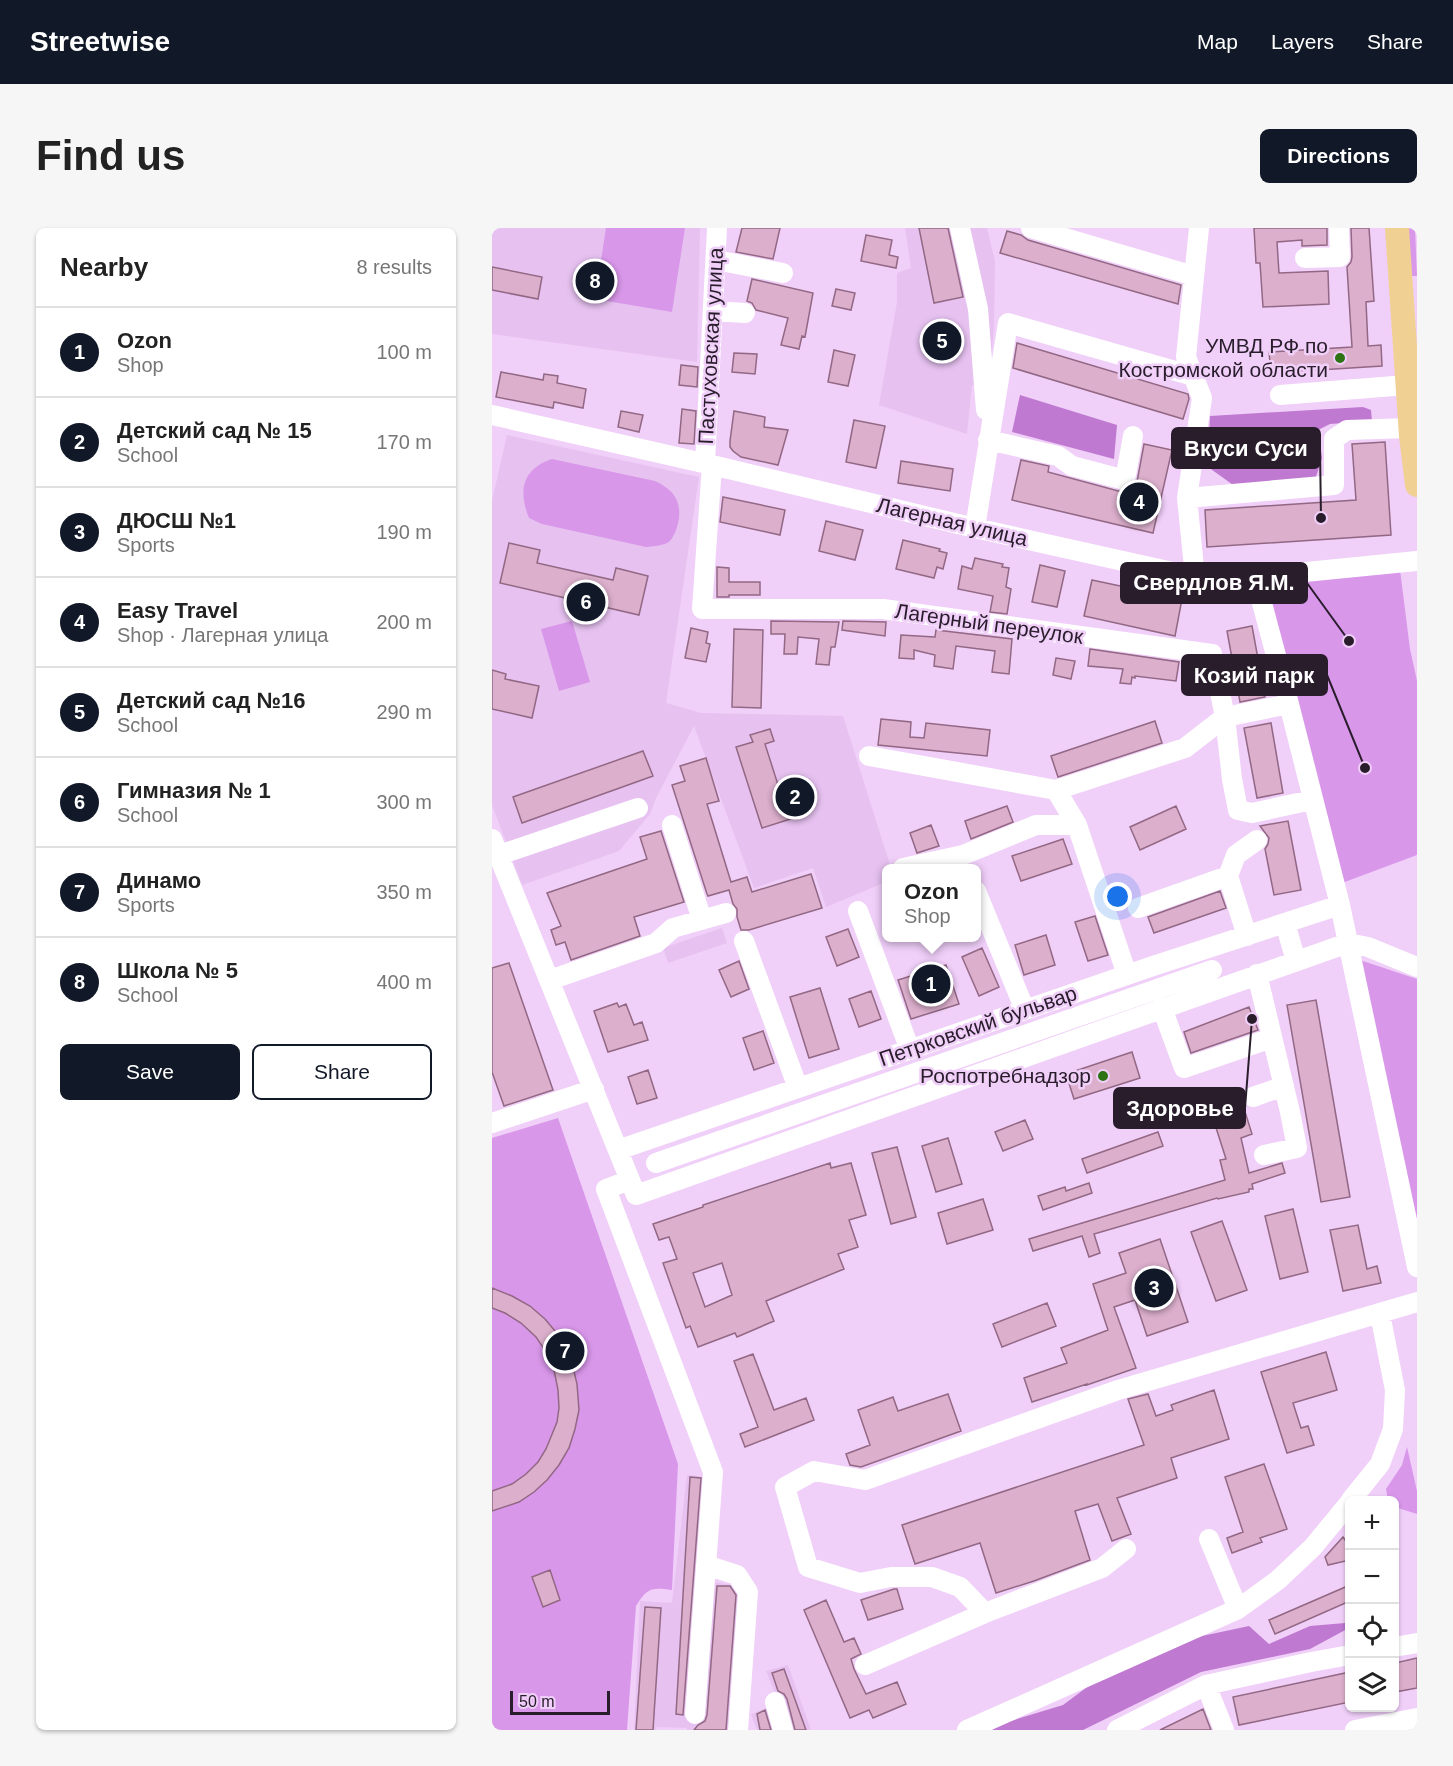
<!DOCTYPE html>
<html lang="en">
<head>
<meta charset="utf-8">
<style>
  :root { --surface:#fff; --page:#f6f6f6; --text:#222; --muted:#767676; --line:#e0e0e0; --accent:#111827 }
  body { margin:0; font-family:Arial,sans-serif; background:var(--page); color:var(--text) }
  .controls { position:absolute; right:18px; bottom:18px; display:grid; overflow:hidden; border-radius:9px; box-shadow:0 2px 4px #0004 }
  .controls button { width:54px; height:54px; display:grid; place-items:center; padding:0; border:0; border-bottom:2px solid var(--line); background:var(--surface); color:var(--text); font:30px sans-serif }
  .scale { position:absolute; left:18px; bottom:15px; width:100px; box-sizing:border-box; padding-left:6px; border:3px solid #291d2c; border-top:0; font-size:16px; line-height:21px; white-space:nowrap; color:#291d2c; -webkit-text-stroke:4px #f0cff9; paint-order:stroke }
  .you { position:absolute; left:626px; top:669px; width:21px; height:21px; margin:-15px; border:4px solid #fff; border-radius:50%; background:#1a73e8; box-shadow:0 0 0 9px #1a73e833 }
  .badge { display:grid; place-items:center; width:39px; height:39px; border-radius:50%; background:var(--accent); color:#fff; font-size:20px; font-weight:700 }
  .pin { position:absolute; translate:-50% -50%; border:3px solid #fff; box-shadow:0 2px 6px #0006 }
  .popup { position:absolute; left:390px; top:636px; width:99px; height:78px; box-sizing:border-box; display:grid; place-content:center; border-radius:9px; background:var(--surface); filter:drop-shadow(0 2px 4px #0005); font-size:20px; white-space:nowrap; color:var(--muted) }
  .popup b { font-size:22px; color:var(--text) }
  .popup::after { content:''; position:absolute; left:50%; top:100%; margin-left:-12px; border:12px solid transparent; border-top-color:var(--surface) }
  .list { margin:0; padding:0; list-style:none }
  h2 { display:flex; justify-content:space-between; align-items:center; height:78px; margin:0; padding:0 24px; font-size:26px }
  h2 small { font-size:20px; font-weight:400; color:var(--muted) }
  .list li { display:grid; grid-template-columns:39px 1fr auto; gap:18px; align-items:center; box-sizing:border-box; height:90px; padding:0 24px; border-top:2px solid var(--line) }
  .list b { display:block; font-size:22px; white-space:nowrap }
  .list p { margin:0; font-size:20px; white-space:nowrap; color:var(--muted) }
  .list em { font-size:20px; font-style:normal; color:var(--muted) }
  .actions { display:flex; gap:12px; padding:18px 24px }
  .actions a { flex:1; padding:14px 0; border:2px solid var(--accent); border-radius:9px; text-align:center; font-size:21px; color:var(--accent) }
  .actions .main { background:var(--accent); color:#fff }
  .icon { flex:none; width:33px; height:33px; fill:none; stroke:currentColor; stroke-width:2; stroke-linecap:round; stroke-linejoin:round }
  .map { position:relative; flex:none; width:925px; height:1502px; overflow:hidden; border-radius:9px }
  header { display:flex; align-items:center; gap:36px; box-sizing:border-box; height:84px; padding:0 30px; background:var(--accent); color:#fff }
  header strong { font-size:28px }
  nav { display:flex; gap:33px; margin-inline-start:auto; font-size:21px }
  .intro { display:flex; align-items:center; justify-content:space-between; box-sizing:border-box; height:144px; padding:0 36px }
  h1 { margin:0; font-size:42px }
  .button { padding:15px 27px; border-radius:9px; background:var(--accent); color:#fff; font-size:21px; font-weight:700 }
  main { display:flex; gap:36px; padding:0 36px }
  aside { flex:1; background:var(--surface); border-radius:9px; box-shadow:0 2px 4px #0004 }
  .map>svg:first-child { display:block }
</style>
</head>
<body>
<header>
<strong>Streetwise</strong>
<nav><a>Map</a><a>Layers</a><a>Share</a></nav>
</header>
<div class="intro"><h1>Find us</h1><a class="button">Directions</a></div>
<main>
<aside>
<h2>Nearby<small>8 results</small></h2>
<ul class="list">
<li><span class="badge">1</span><div><b>Ozon</b><p>Shop</p></div><em>100 m</em></li>
<li><span class="badge">2</span><div><b>Детский сад № 15</b><p>School</p></div><em>170 m</em></li>
<li><span class="badge">3</span><div><b>ДЮСШ №1</b><p>Sports</p></div><em>190 m</em></li>
<li><span class="badge">4</span><div><b>Easy Travel</b><p>Shop · Лагерная улица</p></div><em>200 m</em></li>
<li><span class="badge">5</span><div><b>Детский сад №16</b><p>School</p></div><em>290 m</em></li>
<li><span class="badge">6</span><div><b>Гимназия № 1</b><p>School</p></div><em>300 m</em></li>
<li><span class="badge">7</span><div><b>Динамо</b><p>Sports</p></div><em>350 m</em></li>
<li><span class="badge">8</span><div><b>Школа № 5</b><p>School</p></div><em>400 m</em></li>
</ul>
<div class="actions"><a class="main">Save</a><a>Share</a></div>
</aside>
<div class="map">
<svg width="925" height="1502" viewBox="0 0 925 1502">
  <rect width="100%" height="100%" fill="#f0cff9"/>
  <!-- built -->
  <path fill="#e7c2f1" d="M0 0H208L205 134 0 106Z
    M413 0H495L503 33 502 97 497 161 480 157 475 206 387 177 405 74V45L419 40Z
    M15 207 207 249 174 475 209 485 351 488 399 640H394V654L334 679 321 640 262 660 202 498 164 570 158 586 127 623 30 657 0 577V273Z
    M230 700 235 715 176 735 171 720Z
    M195 1247 214 1249 216 1353 250 1359 242 1502H195V1500L165 1499 164 1502H142L148 1373 180 1375Z
    M296 1437 319 1502H265L259 1486 287 1475 274 1443Z"/>
  <!-- green -->
  <path fill="#d997ea" d="M114 0H193L180 84 103 71Z
    M915 0H923L925 48H918Z
    M60 231 163 253C180 261 189 271 187 290 186 297 183 307 178 313 172 318 162 318 154 319L50 296 37 290C26 263 30 241 60 231Z
    M908 342 918 421 925 453V627L850 655 772 357Z
    M80 393 98 454 67 463 49 401Z
    M865 731 925 751V1016Z
    M66 890 186 1236 180 1362C159 1359 155 1360 144 1378L135 1502H0V910Z
    M915 1219 925 1263V1286L903 1279 902 1272H896L894 1261 910 1237Z"/>
  <!-- forest -->
  <path fill="#bf79d1" d="M528 167 625 197 622 231 520 204Z
    M871 179 879 182 880 193 838 196 826 202 830 230 822 255 744 259 716 239 718 188Z
    M857 1390V1400L818 1421 709 1444 591 1502H500L505 1497 571 1477 606 1451 696 1411 757 1398 777 1416 818 1398 853 1395Z"/>
  <!-- building -->
  <path fill="#dcafcd" stroke="#926884" stroke-width="1.5" fill-rule="evenodd" d="M250 0H288L281 31 244 24Z
    M427 0H456L471 69 442 75Z
    M762 0H835V17L810 18V12L785 14 787 45 836 43 837 76 771 79 768 35H764Z
    M859 0H877L882 73 874 74 876 118 889 117 890 138 779 145 777 124 860 119 855 39 859 34 860 29Z
    M515 3 529 7 536 12 689 57 686 76 508 25Z
    M374 7 400 12 397 27 406 29 404 40 369 33Z
    M0 39 50 49 46 71 0 62Z
    M260 51 321 65 313 109 310 108 307 121 289 117 296 90 264 82 260 75 255 73Z
    M344 61 363 65 359 82 340 78Z
    M525 115 696 166 697 171 691 191 521 140Z
    M342 122 363 127 356 158 336 154Z
    M242 125 265 126 263 146 240 144Z
    M189 137 206 139 205 159 187 157Z
    M9 144 51 152 52 146 66 148 65 155 94 161 91 180 62 174 61 180 4 169Z
    M190 181 204 183 202 216 187 215Z
    M129 183 151 187 147 204 126 199Z
    M242 183 273 189 272 199 296 202 286 237 249 229 241 223 238 219V213Z
    M362 192 393 198 384 240 354 234Z
    M893 214 899 307 715 319 713 282 864 272 860 216Z
    M652 216 680 222 661 305 520 272 529 232 557 238 556 244 630 264 638 263 645 254Z
    M409 233 461 241 458 263 406 255Z
    M231 269 293 282 288 307 228 294Z
    M334 293 371 302 363 332 327 323Z
    M411 312 448 321 447 323 455 325 451 341 445 339 442 350 404 341Z
    M17 315 48 322 45 335 121 352 124 340 156 348 147 387 8 355Z
    M483 330 511 336 510 339 517 340 514 359 519 361 515 386 498 384 501 368 466 361 470 338 480 341Z
    M548 337 573 343 565 379 540 374Z
    M225 339 237 340V354H268V367H237V369H225Z
    M600 352 690 371 683 408 592 388Z
    M279 393 347 394 343 419H339L337 437 324 436 327 411 306 409 305 426H292L293 406H279Z
    M351 393 394 394 393 408 350 402Z
    M760 398 773 469 748 474 735 403Z
    M199 400 216 404 214 415 218 416 214 434 193 430Z
    M242 401 271 402 269 480 240 479Z
    M444 402 520 411 517 446 500 444 503 423 464 418 461 441 442 438 443 427 422 422V431L407 430 409 407 443 409Z
    M598 421 687 434 684 453 643 448V450L640 449 639 456 628 455 631 441 596 438Z
    M564 430 583 433 579 451 561 447Z
    M0 442 14 446 13 451 47 458 40 490 0 481Z
    M389 491 419 494 418 509 432 510 434 495 498 502 495 528 386 517Z
    M663 493 670 515 566 549 559 528Z
    M779 495 791 565 765 570 752 500Z
    M278 501 282 513 273 516 294 582 304 578 308 588 270 600 244 519 261 514 258 507Z
    M151 523 161 548 30 595 21 569Z
    M214 530 227 573 215 576 239 654 255 649 260 664 319 646 330 680 257 702H249L245 689V681L241 676 237 662 216 668 215 666 180 557 193 553 188 538Z
    M515 578 521 594 479 611 473 593Z
    M684 578 694 601 648 622 638 599Z
    M796 593 809 662 782 667 773 621 776 616 777 610 768 598Z
    M439 597 447 618 425 625 418 605Z
    M169 603 192 674 142 689 148 708 79 732 73 714 64 717 59 702 69 698 55 665 155 631 148 609Z
    M571 611 580 636 529 653 520 628Z
    M728 663 734 680 662 705 656 689Z
    M603 688 616 727 596 733 583 694Z
    M356 701 367 729 345 738 334 709Z
    M554 707 563 737 532 747 523 717Z
    M490 720 507 759 487 768 470 729Z
    M247 733 257 761 239 769 227 742Z
    M17 735 61 862 12 878 0 844V740Z
    M454 737 467 776 419 791 406 752Z
    M328 760 347 821 317 830 298 769Z
    M379 763 389 791 367 799 357 771Z
    M824 772 858 969 829 974 795 777Z
    M125 775 127 779 134 776 142 797 150 794 156 812 116 824 102 783Z
    M757 779 766 802 699 825 692 804Z
    M271 803 282 835 262 842 251 810Z
    M640 824 648 850 582 871 574 846Z
    M156 842 165 870 145 876 136 849Z
    M750 874 760 906 749 910 757 945 790 935 793 945 760 956 761 961H757V964L726 971 725 970 602 1006 608 1025 597 1029 590 1008 541 1023 537 1011 733 952 728 932 734 931 719 884Z
    M533 892 541 911 511 923 503 904Z
    M666 904 671 918 595 945 590 931Z
    M456 910 470 956 444 964 430 918Z
    M405 919 424 989 399 996 380 925Z
    M338 935 339 940 359 935 374 987 357 992 366 1019 346 1026 352 1041 274 1073 282 1093 245 1109 243 1105 206 1119 198 1098 194 1100 171 1035 185 1031 177 1009 167 1012 161 996 211 979V977ZM230 1035 240 1067 213 1079 201 1045Z
    M597 955 600 965 551 982 546 968 573 959 574 963Z
    M491 971 501 1002 455 1016 446 985Z
    M801 981 816 1044 788 1051 773 988Z
    M730 993 755 1062 724 1073 699 1004Z
    M866 997 875 1041 885 1038 889 1055 851 1063 838 1002Z
    M668 1011 696 1094 655 1108 643 1072 622 1079 644 1140 595 1157V1156L540 1174 532 1150 575 1135 569 1120 616 1102 601 1056 634 1045 627 1025Z
    M0 1060 20 1068 38 1078 53 1091 68 1109 79 1131 85 1156 87 1182 83 1201 77 1220 67 1237 55 1252 42 1264 27 1274 0 1283V1263L20 1256 34 1246 46 1234 54 1221 65 1194 67 1180 66 1162 62 1142 55 1125 44 1109 29 1095 13 1085 0 1080Z
    M555 1075 564 1098 510 1119 501 1096Z
    M834 1124 845 1162 801 1175 809 1200 816 1198 822 1217 795 1225 769 1144Z
    M261 1126 282 1182 314 1170 322 1192 253 1219 248 1206 266 1199 242 1133Z
    M722 1162 737 1211 679 1230 685 1250 625 1270 639 1306 620 1313 606 1276 583 1283 598 1332 542 1353 504 1365 488 1315 423 1336 410 1297 652 1217 636 1171 656 1166 664 1188 681 1182 679 1177Z
    M456 1166 469 1203 369 1239 358 1237 354 1226 378 1217 366 1182 401 1169 406 1183Z
    M772 1236 795 1301 768 1310 770 1314 740 1325 735 1310 751 1304 733 1249Z
    M198 1249 209 1250 191 1487 184 1486Z
    M851 1309 858 1319V1332L836 1337 833 1329Z
    M58 1342 68 1372 51 1379 40 1349Z
    M858 1357V1373L783 1406 777 1392Z
    M225 1358H238L244 1367 234 1502H202L206 1497 213 1493 215 1487Z
    M402 1361H405L411 1381 376 1392 369 1372Z
    M334 1372 352 1414 362 1410 369 1426 359 1431 362 1441 374 1466 405 1454 414 1476 381 1490 377 1482 358 1490 312 1382Z
    M153 1379 169 1380 161 1502H144Z
    M925 1430V1460L903 1464V1435Z
    M292 1441 314 1502H303L295 1471 292 1466 286 1463 280 1445Z
    M858 1444V1474L747 1497 741 1469Z
    M711 1481 719 1502H668Z
    M273 1482 279 1502H268L265 1486Z"/>
  <g fill="none" stroke-linecap="round" stroke-linejoin="round">
    <!-- minor -->
    <path stroke="#fff" stroke-width="20" d="M468 0 486 81 494 182
      M539 0 702 48
      M813 30 848 29 847 0
      M224 32 291 45
      M221 83 253 85
      M788 167 915 157
      M0 187 220 237 483 300 703 349H763L925 333
      M496 212 566 228 580 238 633 252 641 208
      M213 235 225 0
      M220 237 210 381H391L720 426 733 489 740 551 746 582 760 585 820 572
      M695 270 842 257V211L855 202 918 200
      M483 300 516 95 701 148
      M703 349 695 270 710 170 694 129 707 0
      M763 349 797 476 848 677 925 1039
      M377 528 564 562 585 597 635 747
      M564 562 693 520 733 489 797 476
      M180 597 210 692
      M0 611 144 967 856 715 876 719 925 739
      M7 627 146 580
      M411 640 471 627 544 597H585
      M736 648 744 627 765 612
      M484 663 533 782
      M646 680 736 648 755 708
      M366 683 418 822
      M793 695 804 733
      M252 713 306 860
      M765 746 798 884 805 920 772 927
      M58 752 164 715 181 700 234 685
      M670 780 692 840 780 810
      M761 869 792 858
      M0 895 102 861
      M126 922 661 738 848 677
      M164 935 720 742
      M138 952 114 961 221 1244 203 1486
      M859 1272 888 1236 901 1201 903 1162 888 1086
      M717 1311 746 1381
      M214 1337 245 1347 256 1364 246 1502
      M493 1385 468 1359 440 1349H399L368 1355 316 1339 293 1259 322 1243 373 1252 626 1162 925 1074
      M902 1419 925 1415
      M373 1437 493 1385 610 1340 634 1321
      M714 1457 732 1502
      M283 1474 291 1502
      M475 1502 746 1381 786 1352 821 1319 858 1274
      M625 1502 714 1457 819 1434 858 1427
      M863 1502 925 1490"/>
    <!-- major -->
    <path stroke="#f1d094" stroke-width="24" d="M905 0 919 208 925 257"/>
  </g>
  <!-- markers -->
  <g fill="#2d7313" stroke="#f0cff9" stroke-width="2">
    <circle cx="848" cy="130" r="6"/>
    <circle cx="611" cy="848" r="6"/>
  </g>
  <g text-anchor="middle" stroke-width="5" stroke-linejoin="round" paint-order="stroke">
    <!-- street labels -->
    <g font-size="21" fill="#291d2c" stroke="#f0cff9">
      <text transform="translate(219 118) rotate(-87)" y="7">Пастуховская улица</text>
      <text transform="translate(460 294) rotate(13)" y="7">Лагерная улица</text>
      <text transform="translate(497 396) rotate(8)" y="7">Лагерный переулок</text>
      <text transform="translate(486 798) rotate(-19)" y="7">Петрковский бульвар</text>
    </g>
    <!-- poi labels -->
    <g font-size="21" fill="#291d2c" stroke="#f0cff9" text-anchor="end">
      <text x="836" y="125">УМВД РФ по<tspan x="836" dy="24">Костромской области</tspan></text>
      <text x="599" y="855">Роспотребнадзор</text>
    </g>
  </g>
  <!-- callouts -->
  <path fill="none" stroke="#291d2c" stroke-width="2" d="M829 290L828 220M857 413L815 355M873 540L835 447M760 791L753 880"/>
  <g fill="#291d2c" stroke="#f0cff9" stroke-width="2">
    <circle cx="829" cy="290" r="6"/>
    <circle cx="857" cy="413" r="6"/>
    <circle cx="873" cy="540" r="6"/>
    <circle cx="760" cy="791" r="6"/>
  </g>
  <g fill="#291d2c" stroke="#291d2c" stroke-width="2">
    <rect x="680" y="200" width="148" height="40" rx="6"/>
    <rect x="629" y="335" width="186" height="40" rx="6"/>
    <rect x="690" y="427" width="145" height="40" rx="6"/>
    <rect x="622" y="860" width="131" height="40" rx="6"/>
  </g>
  <g font-size="22" text-anchor="middle" font-weight="bold" fill="#fff">
    <text x="754" y="228">Вкуси Суси</text>
    <text x="722" y="362">Свердлов Я.М.</text>
    <text x="762" y="455">Козий парк</text>
    <text x="688" y="888">Здоровье</text>
  </g>
</svg>
<div class="controls">
<button>+</button>
<button>−</button>
<button><svg class="icon" aria-label="locate" viewBox="0 0 24 24"><circle cx="12" cy="12" r="6"/><path d="M12 2v4M12 18v4M2 12h4M18 12h4"/></svg></button>
<button><svg class="icon" aria-label="layers" viewBox="0 0 24 24"><path d="M12 4l9 5-9 5-9-5zM3 14l9 5 9-5"/></svg></button>
</div>
<div class="scale">50 m</div>
<div class="you"></div>
<div class="pin badge" style="left:439px;top:756px">1</div>
<div class="popup"><b>Ozon</b>Shop</div>
<div class="pin badge" style="left:303px;top:569px">2</div>
<div class="pin badge" style="left:662px;top:1060px">3</div>
<div class="pin badge" style="left:647px;top:274px">4</div>
<div class="pin badge" style="left:450px;top:113px">5</div>
<div class="pin badge" style="left:94px;top:374px">6</div>
<div class="pin badge" style="left:73px;top:1123px">7</div>
<div class="pin badge" style="left:103px;top:53px">8</div>
</div>
</main>
</body>
</html>
